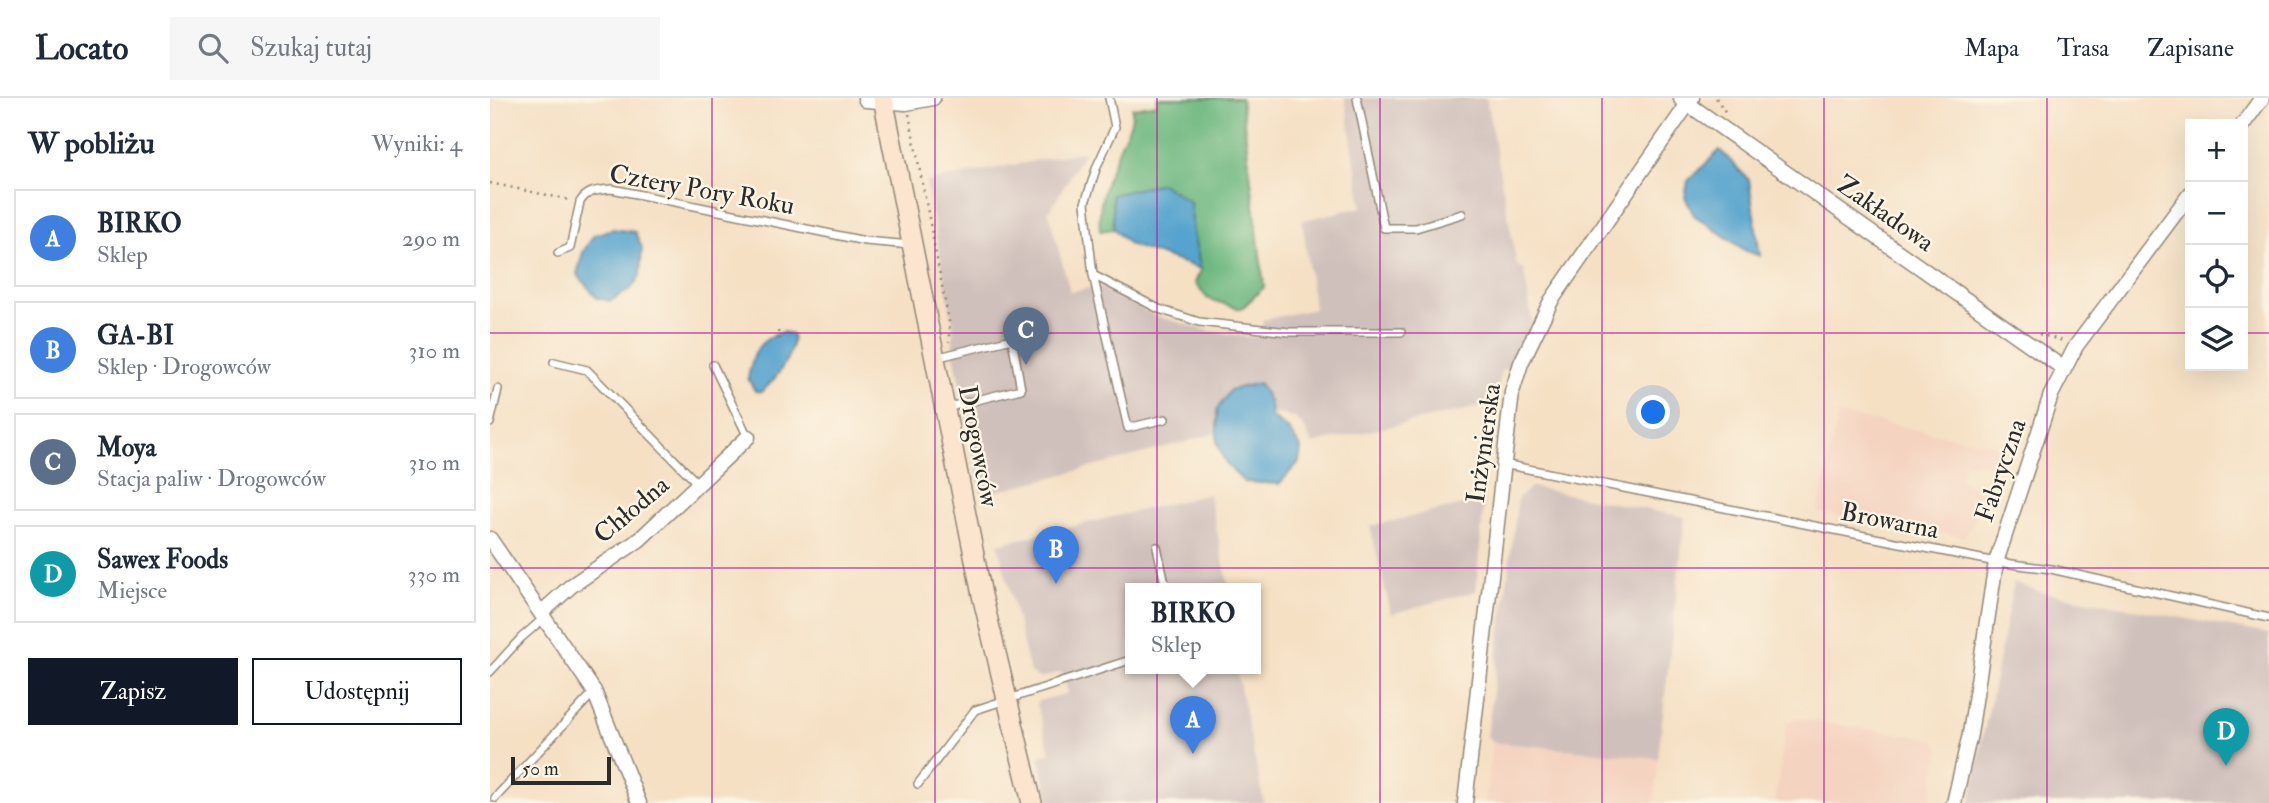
<!DOCTYPE html>
<html lang="pl">
<head>
<meta charset="utf-8">
<style>
  :root { --surface:#fff; --page:#f6f6f7; --text:#1f2937; --muted:#747a83; --line:#e0e1e3; --accent:#111827 }
  body { margin:0; font-family:"IM FELL Double Pica",serif; background:var(--page); color:var(--text) }
  .controls { position:absolute; right:21px; top:21px; display:grid; overflow:hidden; border-radius:0px; box-shadow:0 7px 28px #0002 }
  .controls button { width:63px; height:63px; display:grid; place-items:center; padding:0; border:0; border-bottom:2px solid var(--line); background:var(--surface); color:var(--text); font:35px sans-serif }
  .scale { position:absolute; left:21px; bottom:18px; width:100px; box-sizing:border-box; padding-left:7px; border:4px solid #2b2b2b; border-top:0; font-size:19px; line-height:24px; white-space:nowrap; color:#2b2b2b; -webkit-text-stroke:5px #fcf5e5; paint-order:stroke }
  .you { position:absolute; left:1164px; top:315px; width:24px; height:24px; margin:-18px; border:5px solid #fff; border-radius:50%; background:#1a73e8; box-shadow:0 0 0 10px #1a73e833 }
  .badge { display:grid; place-items:center; width:46px; height:46px; border-radius:50%; background:var(--accent); color:#fff; font-size:23px; font-weight:700 }
  .pin { position:absolute; translate:-50% -58px; filter:drop-shadow(0 2px 4px #0008) }
  .pin::after { content:''; position:absolute; top:37px; width:24px; height:21px; background:inherit; clip-path:polygon(0 0,100% 0,50% 100%) }
  .popup { position:absolute; left:635px; top:485px; width:136px; height:91px; box-sizing:border-box; display:grid; place-content:center; border-radius:0px; background:var(--surface); filter:drop-shadow(0 2px 5px #0005); font-size:23px; white-space:nowrap; color:var(--muted) }
  .popup b { font-size:26px; color:var(--text) }
  .popup::after { content:''; position:absolute; left:50%; top:100%; margin-left:-14px; border:14px solid transparent; border-top-color:var(--surface) }
  .list { margin:0; padding:0; list-style:none }
  h2 { display:flex; justify-content:space-between; align-items:center; height:91px; margin:0; padding:0 28px; font-size:30px }
  h2 small { font-size:23px; font-weight:400; color:var(--muted) }
  .list li { display:grid; grid-template-columns:46px 1fr auto; gap:21px; align-items:center; box-sizing:border-box; height:98px; margin:0 14px 14px; padding:0 14px; border:2px solid var(--line); border-radius:0px }
  .list b { display:block; font-size:26px; white-space:nowrap }
  .list p { margin:0; font-size:23px; white-space:nowrap; color:var(--muted) }
  .list em { font-size:23px; font-style:normal; color:var(--muted) }
  .actions { display:flex; gap:14px; padding:21px 28px }
  .actions a { flex:1; padding:16px 0; border:2px solid var(--accent); border-radius:0px; text-align:center; font-size:24px; color:var(--accent) }
  .actions .main { background:var(--accent); color:#fff }
  .icon { flex:none; width:38px; height:38px; fill:none; stroke:currentColor; stroke-width:2; stroke-linecap:round; stroke-linejoin:round }
  .map { position:relative; flex:none; width:1779px; height:705px; overflow:hidden }
  header { display:flex; align-items:center; gap:42px; box-sizing:border-box; height:98px; padding:0 35px; background:var(--surface); border-bottom:2px solid var(--line) }
  header strong { font-size:33px }
  nav { display:flex; gap:38px; margin-inline-start:auto; font-size:24px }
  .search { width:490px; height:63px; background:var(--page); display:flex; align-items:center; gap:18px; box-sizing:border-box; padding:0 24px; border-radius:0px; color:var(--muted); font-size:26px }
  main { display:flex }
  aside { flex:1; background:var(--surface) }
  .map>svg:first-child { display:block }
</style>
</head>
<body>
<header>
<strong>Locato</strong>
<div class="search"><svg class="icon" aria-label="search" viewBox="0 0 24 24"><circle cx="10" cy="10" r="6"/><path d="M15 15l6 6"/></svg>Szukaj tutaj</div>
<nav><a>Mapa</a><a>Trasa</a><a>Zapisane</a></nav>
</header>
<main>
<aside>
<h2>W pobliżu<small>Wyniki: 4</small></h2>
<ul class="list">
<li><span class="badge" style="background:#3f7fe0">A</span><div><b>BIRKO</b><p>Sklep</p></div><em>290 m</em></li>
<li><span class="badge" style="background:#3f7fe0">B</span><div><b>GA-BI</b><p>Sklep · Drogowców</p></div><em>310 m</em></li>
<li><span class="badge" style="background:#5c6f8a">C</span><div><b>Moya</b><p>Stacja paliw · Drogowców</p></div><em>310 m</em></li>
<li><span class="badge" style="background:#0f9aa8">D</span><div><b>Sawex Foods</b><p>Miejsce</p></div><em>330 m</em></li>
</ul>
<div class="actions"><a class="main">Zapisz</a><a>Udostępnij</a></div>
</aside>
<div class="map">
<svg width="1779" height="705" viewBox="0 0 1779 705">
  <rect width="100%" height="100%" fill="#fcf5e5"/>
  <filter id="ink" filterUnits="userSpaceOnUse"><feTurbulence type="fractalNoise" baseFrequency=".0143" numOctaves="2"/><feDisplacementMap in="SourceGraphic" scale="14" xChannelSelector="R" yChannelSelector="G"/><feConvolveMatrix kernelMatrix="1 2 1 2 8 2 1 2 1" color-interpolation-filters="sRGB"/></filter>
  <filter id="wash" filterUnits="userSpaceOnUse"><feTurbulence type="fractalNoise" baseFrequency=".00686" numOctaves="4" result="noise"/><feDisplacementMap in="SourceGraphic" scale="28" xChannelSelector="R" yChannelSelector="G"/><feGaussianBlur stdDeviation="1.57" result="paint"/><feColorMatrix in="noise" values="0 0 0 0 0 0 0 0 0 0 0 0 0 0 0 0 0 1.4 0 .05"/><feComposite in="paint" operator="in"/></filter>
  <g filter="url(#wash)">
    <rect width="100%" height="100%" fill="#f5e0c4"/>
    <!-- built -->
    <path fill="#f4d3c0" d="M1348 316 1516 349 1510 369 1487 364 1475 366 1470 382 1501 397 1474 439 1328 414Z
      M1304 620 1444 641 1451 651 1440 705H1285L1296 627Z
      M1002 644 1168 660 1164 705H995Z"/>
    <!-- industrial -->
    <path fill="#d0c0bc" d="M855 0H996L1027 167 1034 172 1042 224 1022 270 1011 272 1006 305 822 346 814 329 804 319 788 316 781 319 780 305 769 285 727 312V335L622 364 492 397 463 250V225L436 84 595 53 560 112H558L580 194 608 188 665 218 720 233 760 239 774 238 772 222 824 211 812 122 872 109Z
      M1041 389 1195 419 1168 660 1002 644 997 639 1028 400Z
      M719 396 739 490H640V570H746L774 705H560L549 659 560 655 546 604 578 595 572 574 549 580 540 574 508 446Z
      M994 402 986 493 901 516 880 428Z
      M1524 484 1547 493 1779 536V705H1480Z"/>
    <!-- forest -->
    <path fill="#6eb880" stroke="#4c7256" stroke-width="2" d="M667 0H751L774 189 751 211 718 201 705 185 711 171 703 135 700 104 671 85 622 97 624 131 610 133C607 101 619 76 631 46 637 31 643 27 642 10L667 6Z"/>
    <!-- water -->
    <path fill="#55a3ce" stroke="#40677c" stroke-width="2" d="M1230 52 1259 82 1270 158 1256 153 1204 117 1195 99 1198 83Z
      M671 85 700 104 703 135 711 171 640 147 624 131 622 97Z
      M122 131 145 134 152 150 150 178 140 192 120 203 107 200 87 176 93 154 104 137Z
      M293 234 303 237C303 257 287 281 271 294L265 293 258 280C263 255 267 242 293 234Z
      M769 285 780 305 781 319 798 331 811 350 809 364 789 386 754 384 736 366 727 345V312L740 292Z"/>
  </g>
  <g filter="url(#ink)">
    <g fill="none" stroke-linecap="round" stroke-linejoin="round">
      <defs>
        <path id="lane" d="M619 0 625 29 607 68 595 105 603 177 638 330 675 321
          M867 0 894 130H926L972 116
          M68 155 80 150 90 104C97 92 109 92 122 91L375 143 421 147
          M603 177 669 211 709 224 799 234H911
          M445 260 522 241 531 291 455 310
          M64 264 97 272 208 386
          M223 267 258 339
          M0 325 8 291
          M1013 366 1506 464 1561 471 1779 520
          M667 449 676 490
          M0 574 31 540 54 520
          M428 686 485 612 640 562
          M5 700 104 594"/>
        <path id="street" d="M375 0 376 2 416 5 443 0
          M1191 1 1573 270
          M1753 26 1772 0
          M0 441 104 593 149 705
          M51 515 81 488 149 442 258 339
          M975 705 1022 294 1031 265 1061 203 1202 0
          M1464 705 1480 636 1506 464 1561 297 1586 248 1700 96"/>
        <path id="secondary" d="M393 0 492 497 542 705"/>
      </defs>
      <!-- lane casing -->
      <use href="#lane" stroke="#908678" stroke-width="10"/>
      <!-- street casing -->
      <use href="#street" stroke="#908678" stroke-width="17"/>
      <!-- secondary casing -->
      <use href="#secondary" stroke="#908678" stroke-width="22"/>
      <!-- path -->
      <path stroke="#908678" stroke-width="2.5" stroke-dasharray="2 5" stroke-linecap="butt" d="M1226 0 1236 15
        M419 16 459 224V244
        M0 85 80 102
        M288 233 290 242
        M1549 236 1573 243"/>
      <!-- lane -->
      <use href="#lane" stroke="#fff" stroke-width="7"/>
      <!-- street -->
      <use href="#street" stroke="#fff" stroke-width="14"/>
      <!-- secondary -->
      <use href="#secondary" stroke="#fbe5cf" stroke-width="19"/>
    </g>
  </g>
  <!-- grid -->
  <path fill="none" stroke="#b5179e" stroke-width="2" stroke-opacity="0.55" d="M222 0V705M445 0V705M667 0V705M890 0V705M1112 0V705M1334 0V705M1557 0V705M0 235H1700M1753 235H1779M0 470H1779"/>
  <g text-anchor="middle" stroke-width="5" stroke-linejoin="round" paint-order="stroke">
    <!-- street labels -->
    <g font-size="26" fill="#2b2b2b" stroke="#fcf5e5">
      <text transform="translate(212 91) rotate(10)" y="9">Cztery Pory Roku</text>
      <text transform="translate(1396 115) rotate(35)" y="9">Zakładowa</text>
      <text transform="translate(993 345) rotate(-82)" y="9">Inżynierska</text>
      <text transform="translate(489 348) rotate(79)" y="9">Drogowców</text>
      <text transform="translate(1510 372) rotate(-71)" y="9">Fabryczna</text>
      <text transform="translate(141 411) rotate(-40)" y="9">Chłodna</text>
      <text transform="translate(1400 422) rotate(11)" y="9">Browarna</text>
    </g>
  </g>
</svg>
<div class="controls">
<button>+</button>
<button>−</button>
<button><svg class="icon" aria-label="locate" viewBox="0 0 24 24"><circle cx="12" cy="12" r="6"/><path d="M12 2v4M12 18v4M2 12h4M18 12h4"/></svg></button>
<button><svg class="icon" aria-label="layers" viewBox="0 0 24 24"><path d="M12 4l9 5-9 5-9-5zM3 14l9 5 9-5"/></svg></button>
</div>
<div class="scale">50 m</div>
<div class="you"></div>
<div class="pin badge" style="left:703px;top:656px;background:#3f7fe0">A</div>
<div class="popup"><b>BIRKO</b>Sklep</div>
<div class="pin badge" style="left:566px;top:486px;background:#3f7fe0">B</div>
<div class="pin badge" style="left:536px;top:267px;background:#5c6f8a">C</div>
<div class="pin badge" style="left:1736px;top:668px;background:#0f9aa8">D</div>
</div>
</main>
</body>
</html>
